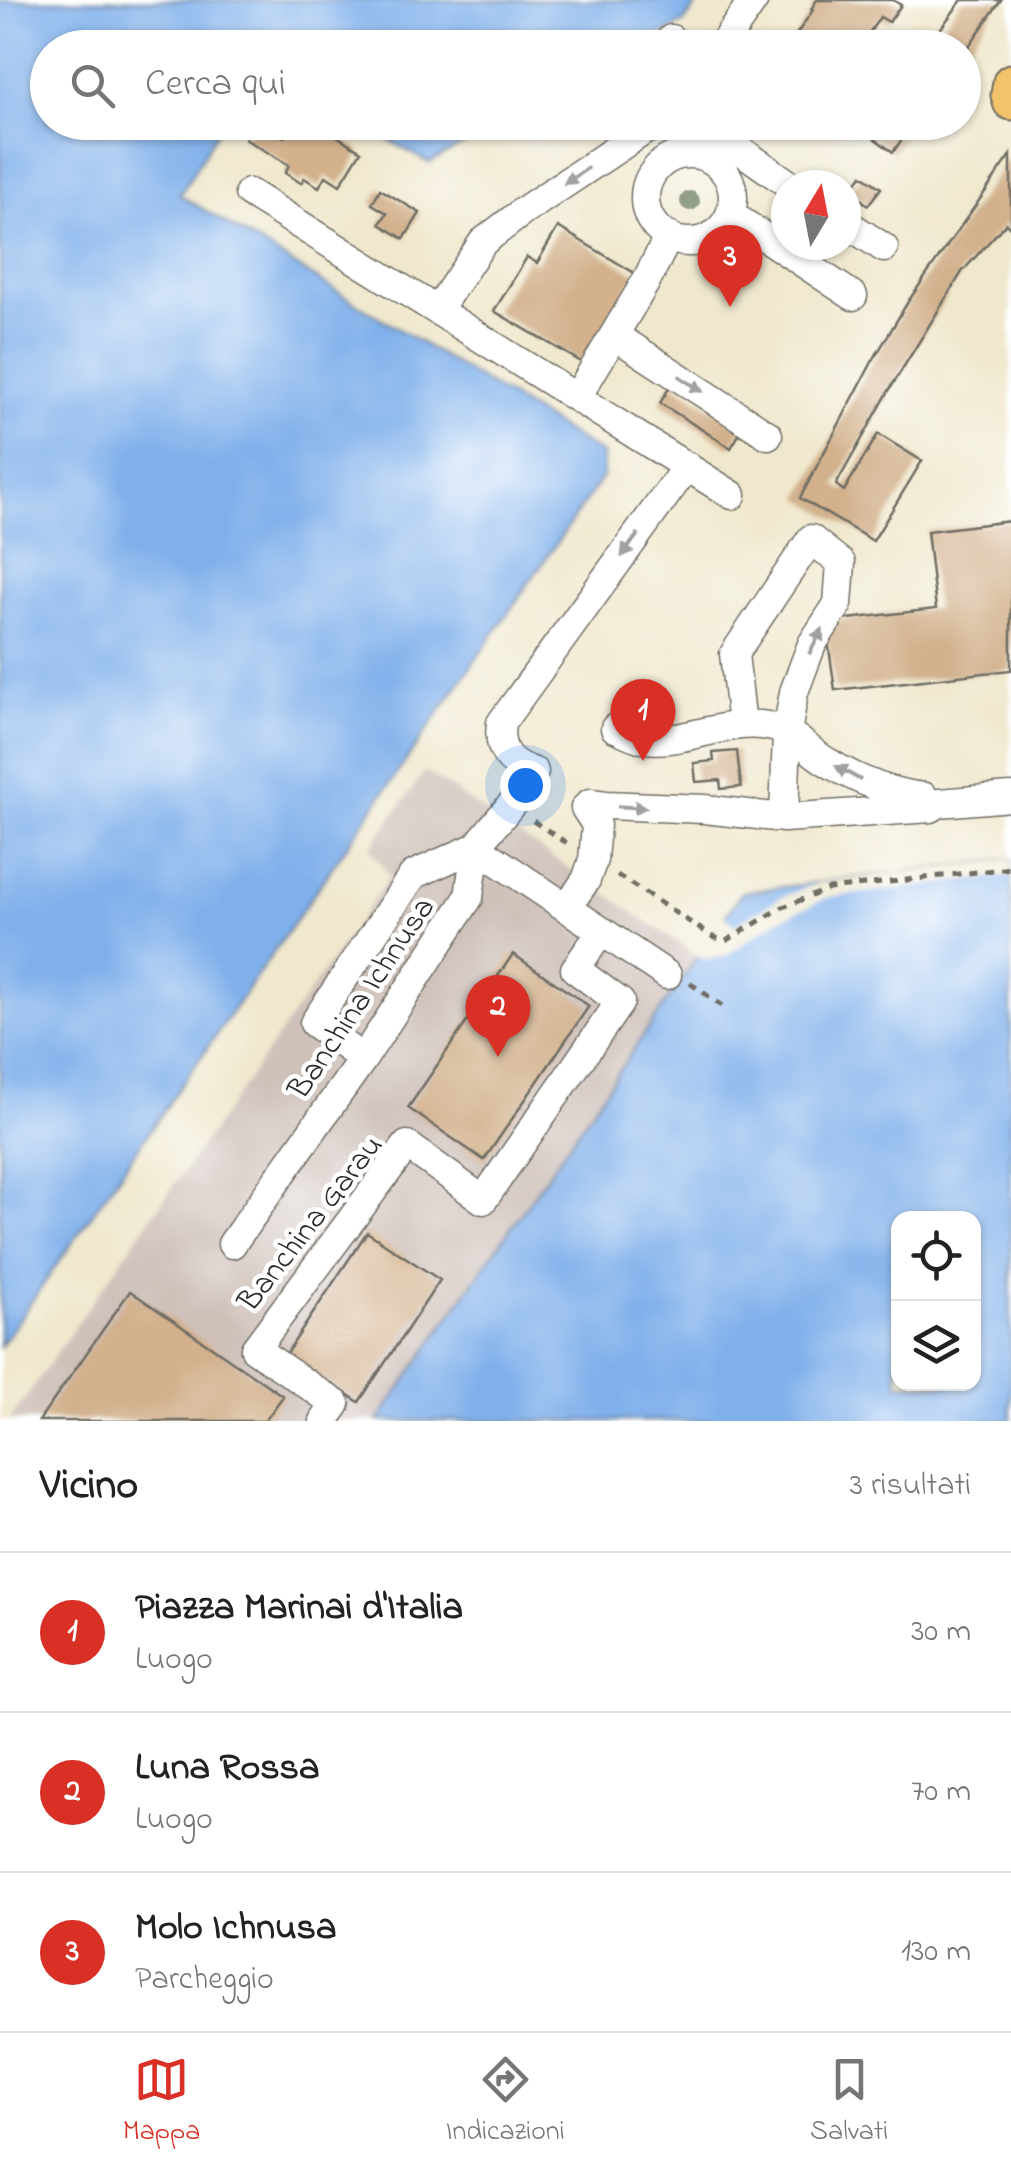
<!DOCTYPE html>
<html lang="it">
<head>
<meta charset="utf-8">
<style>
  :root { --surface:#fff; --page:#f2f2f2; --text:#222; --muted:#767676; --line:#e0e0e0; --accent:#d93025 }
  body { margin:0; font-family:"Indie Flower",sans-serif; background:var(--page); color:var(--text) }
  .controls { position:absolute; right:30px; bottom:30px; display:grid; overflow:hidden; border-radius:20px; box-shadow:0 2px 8px #0004 }
  .controls button { width:90px; height:90px; display:grid; place-items:center; padding:0; border:0; border-bottom:2px solid var(--line); background:var(--surface); color:var(--text); font:50px sans-serif }
  .compass { position:absolute; left:771px; top:170px; width:90px; height:90px; border-radius:50%; background:var(--surface); box-shadow:0 2px 8px #0004; rotate:10deg }
  .you { position:absolute; left:525px; top:785px; width:35px; height:35px; margin:-25px; border:8px solid #fff; border-radius:50%; background:#1a73e8; box-shadow:0 0 0 15px #1a73e833 }
  .badge { display:grid; place-items:center; width:65px; height:65px; border-radius:50%; background:var(--accent); color:#fff; font-size:32px; font-weight:700 }
  .pin { position:absolute; translate:-50% -82px; filter:drop-shadow(0 2px 5px #0008) }
  .pin::after { content:''; position:absolute; top:52px; width:35px; height:30px; background:inherit; clip-path:polygon(0 0,100% 0,50% 100%) }
  .list { margin:0; padding:0; list-style:none }
  h2 { display:flex; justify-content:space-between; align-items:center; height:130px; margin:0; padding:0 40px; font-size:42px }
  h2 small { font-size:32px; font-weight:400; color:var(--muted) }
  .list li { display:grid; grid-template-columns:65px 1fr auto; gap:30px; align-items:center; box-sizing:border-box; height:160px; padding:0 40px; border-top:2px solid var(--line) }
  .list b { display:block; font-size:38px; white-space:nowrap }
  .list p { margin:0; font-size:32px; white-space:nowrap; color:var(--muted) }
  .list em { font-size:32px; font-style:normal; color:var(--muted) }
  .icon { flex:none; width:55px; height:55px; fill:none; stroke:currentColor; stroke-width:2; stroke-linecap:round; stroke-linejoin:round }
  .map { position:relative; flex:none; width:1011px; height:1421px; overflow:hidden }
  .search { position:absolute; background:var(--surface); box-shadow:0 2px 8px #0004; left:30px; right:30px; top:30px; height:110px; display:flex; align-items:center; gap:25px; box-sizing:border-box; padding:0 35px; border-radius:55px; color:var(--muted); font-size:38px }
  .sheet { height:610px; background:var(--surface) }
  nav { display:flex; justify-content:space-around; align-items:center; box-sizing:border-box; height:140px; border-top:2px solid var(--line); background:var(--surface); font-size:28px; color:var(--muted) }
  nav a { display:grid; justify-items:center; gap:5px }
  nav .on { color:var(--accent) }
  .map>svg:first-child { display:block }
</style>
</head>
<body>
<div class="map">
<svg width="1011" height="1421" viewBox="0 0 1011 1421">
  <rect width="100%" height="100%" fill="#fff"/>
  <filter id="ink" filterUnits="userSpaceOnUse"><feTurbulence type="fractalNoise" baseFrequency=".01" numOctaves="2"/><feDisplacementMap in="SourceGraphic" scale="20" xChannelSelector="R" yChannelSelector="G"/><feConvolveMatrix kernelMatrix="1 2 1 2 8 2 1 2 1" color-interpolation-filters="sRGB"/></filter>
  <filter id="wash" filterUnits="userSpaceOnUse"><feTurbulence type="fractalNoise" baseFrequency=".0048" numOctaves="4" result="noise"/><feDisplacementMap in="SourceGraphic" scale="40" xChannelSelector="R" yChannelSelector="G"/><feGaussianBlur stdDeviation="2.25" result="paint"/><feColorMatrix in="noise" values="0 0 0 0 0 0 0 0 0 0 0 0 0 0 0 0 0 1.4 0 .05"/><feComposite in="paint" operator="in"/></filter>
  <g filter="url(#wash)">
    <rect width="100%" height="100%" fill="#f0e8ce"/>
    <!-- industrial -->
    <path fill="#cfc1ba" d="M425 771 698 956 378 1421H9L390 876 370 848Z"/>
    <!-- water -->
    <path fill="#80b0eb" stroke="#566e8b" stroke-width="2.5" fill-rule="evenodd" d="M0 0H700L684 23 639 47 48 48V122L222 123 180 195 602 454 603 476 0 1347Z
      M359 123H503L429 163Z
      M1011 859V1421H378L742 892ZM898 1218H974V1384H898Z"/>
    <!-- pier -->
    <path fill="#f0e8ce" d="M1011 859V875L829 897 776 921 725 956 705 959 694 953 722 912 735 925 780 898 819 883Z"/>
    <g id="blocks">
      <!-- building -->
      <path fill="#d2b18c" d="M817 0H893L901 5 889 22 880 17 859 48H787L813 10 811 9Z
        M962 0H1001L964 53V48H959L938 32Z
        M243 122H284L282 127 274 123 270 130 284 137 293 122H332L327 130 361 151 340 185 326 176 319 187 304 178 301 183 285 173 289 165 245 139 252 126Z
        M852 122H914L893 152Z
        M1011 155V228L1006 223 962 272 890 389 836 485 844 491 878 434 922 461 873 541 800 498 872 362 909 300Z
        M862 175 881 188 868 205 850 191Z
        M380 189 420 213 404 239 380 224 387 213 372 204Z
        M558 227 636 274 583 363 494 311 527 257 537 263Z
        M672 383 743 428 731 448 660 403Z
        M1011 521V670L835 690 827 634 839 620 936 609 927 531Z
        M737 751 741 787 721 789 720 780 696 782 694 763 714 761 713 753Z
        M513 954 589 1006 484 1160 408 1108Z
        M367 1232 440 1280 359 1402 286 1354Z
        M130 1291 283 1396 265 1421H39Z"/>
    </g>
  </g>
  <g filter="url(#ink)">
    <use href="#blocks" fill-opacity="0" stroke="#706d64" stroke-width="2.5"/>
    <g fill="none" stroke-linecap="round" stroke-linejoin="round">
      <defs>
        <path id="minor" d="M671 39 677 48
          M720 48 754 0
          M700 122 790 185
          M645 198a44 44 0 1 1 88 0a44 44 0 1 1-88 0Z
          M249 193 732 495
          M730 214 853 296
          M846 223 884 248
          M438 309 483 242 522 212 657 122
          M614 335 768 435
          M577 397 645 283 669 236
          M742 725 734 654 811 539 841 563 838 604 812 644 794 692 787 733 784 818
          M615 728C623 731 634 737 643 739 687 745 729 716 773 727 793 732 807 749 824 760 856 780 887 793 924 797
          M534 772C509 764 497 751 501 723L687 466
          M590 803 606 805 704 809 784 818 931 808 939 803 1011 797
          M567 907 586 880 593 860 596 825 585 808
          M363 1059 314 1023 413 875 476 847 667 975
          M232 1244 363 1059 469 897 476 847 516 799 533 791
          M324 1421 336 1404 255 1349 407 1145 483 1200 620 1002 575 969 602 931"/>
        <path id="major" d="M1011 82 1009 95 1011 102"/>
      </defs>
      <!-- minor casing -->
      <use href="#minor" stroke="#706d64" stroke-width="31"/>
      <!-- major casing -->
      <use href="#major" stroke="#706d64" stroke-width="39"/>
      <!-- path -->
      <path stroke="#706d64" stroke-width="5" stroke-dasharray="8 8" stroke-linecap="butt" d="M533 821 570 845
        M617 875 713 937 726 941 783 907 829 889 1011 868
        M690 983 722 1006"/>
      <!-- minor -->
      <use href="#minor" stroke="#fff" stroke-width="28"/>
      <!-- major -->
      <use href="#major" stroke="#f2c36a" stroke-width="35"/>
    </g>
    <!-- trees -->
    <circle fill="#939e88" cx="690" cy="201" r="10"/>
    <!-- one-way arrows -->
    <defs><path id="oneway-solid" d="M-6-.8H1V-3.2L6.5 0L1 3.2V.8H-6Z" transform="scale(2.5)"/></defs>
    <g fill="#a0a0a0">
      <use href="#oneway-solid" transform="translate(576 176) rotate(146)"/>
      <use href="#oneway-solid" transform="translate(691 384) rotate(33)"/>
      <use href="#oneway-solid" transform="translate(630 545) rotate(126)"/>
      <use href="#oneway-solid" transform="translate(816 641) rotate(-62)"/>
      <use href="#oneway-solid" transform="translate(848 773) rotate(-151)"/>
      <use href="#oneway-solid" transform="translate(632 807) rotate(3)"/>
    </g>
  </g>
  <g text-anchor="middle" stroke-width="9" stroke-linejoin="round" paint-order="stroke">
    <!-- street labels -->
    <g font-size="32" fill="#2b2b2b" stroke="#fff">
      <text transform="translate(360 997) rotate(-56)" y="11">Banchina Ichnusa</text>
      <text transform="translate(309 1222) rotate(-52)" y="11">Banchina Garau</text>
    </g>
  </g>
</svg>
<div class="controls">
<button><svg class="icon" aria-label="locate" viewBox="0 0 24 24"><circle cx="12" cy="12" r="6"/><path d="M12 2v4M12 18v4M2 12h4M18 12h4"/></svg></button>
<button><svg class="icon" aria-label="layers" viewBox="0 0 24 24"><path d="M12 4l9 5-9 5-9-5zM3 14l9 5 9-5"/></svg></button>
</div>
<svg class="compass" viewBox="-18 -18 36 36"><path d="M0-13l5 13h-10z" fill="#e53935"/><path d="M0 13l5-13h-10z" fill="#767676"/></svg>
<div class="you"></div>
<div class="pin badge" style="left:643px;top:761px">1</div>
<div class="pin badge" style="left:498px;top:1057px">2</div>
<div class="pin badge" style="left:730px;top:307px">3</div>
<div class="search"><svg class="icon" aria-label="search" viewBox="0 0 24 24"><circle cx="10" cy="10" r="6"/><path d="M15 15l6 6"/></svg>Cerca qui</div>
</div>
<section class="sheet">
<h2>Vicino<small>3 risultati</small></h2>
<ul class="list">
<li><span class="badge">1</span><div><b>Piazza Marinai d'Italia</b><p>Luogo</p></div><em>30 m</em></li>
<li><span class="badge">2</span><div><b>Luna Rossa</b><p>Luogo</p></div><em>70 m</em></li>
<li><span class="badge">3</span><div><b>Molo Ichnusa</b><p>Parcheggio</p></div><em>130 m</em></li>
</ul>
</section>
<nav>
<a class="on"><svg class="icon" aria-label="map" viewBox="0 0 24 24"><path d="M3 6l6-2 6 2 6-2v14l-6 2-6-2-6 2zM9 4v14M15 6v14"/></svg>Mappa</a>
<a><svg class="icon" aria-label="directions" viewBox="0 0 24 24"><path d="M12 3l9 9-9 9-9-9zM9 14v-3h6M13 9l2 2-2 2"/></svg>Indicazioni</a>
<a><svg class="icon" aria-label="saved" viewBox="0 0 24 24"><path d="M7 4h10v16l-5-4-5 4z"/></svg>Salvati</a>
</nav>
</body>
</html>
